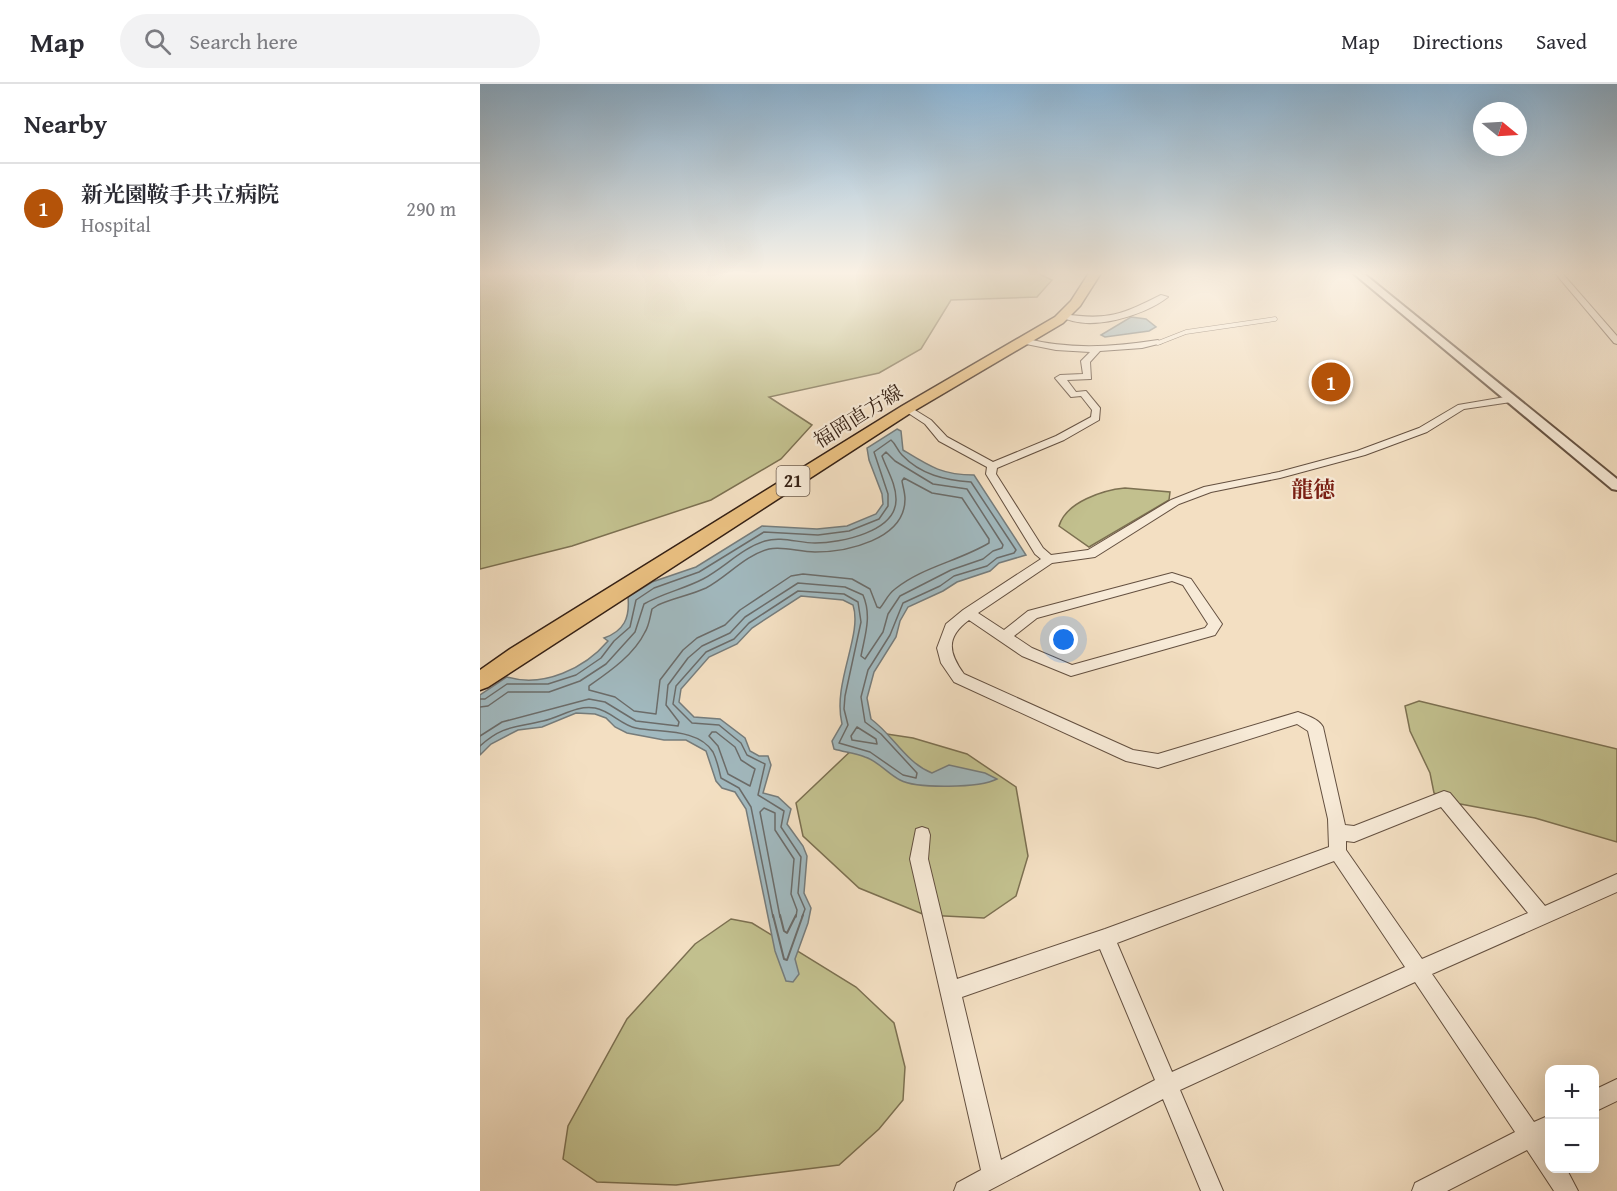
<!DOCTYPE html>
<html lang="en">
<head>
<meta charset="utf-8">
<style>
  :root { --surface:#fff; --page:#f2f2f3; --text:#2b2b33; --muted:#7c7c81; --line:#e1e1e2; --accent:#b45309 }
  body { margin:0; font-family:"Gentium Book Plus","Noto Serif JP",serif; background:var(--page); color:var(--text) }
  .controls { position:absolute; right:18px; bottom:18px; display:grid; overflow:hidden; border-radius:12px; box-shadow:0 6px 24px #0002 }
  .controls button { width:54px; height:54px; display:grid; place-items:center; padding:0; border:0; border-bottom:2px solid var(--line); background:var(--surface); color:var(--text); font:30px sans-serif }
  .compass { position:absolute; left:993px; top:18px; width:54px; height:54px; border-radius:50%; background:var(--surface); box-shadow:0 6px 24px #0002; rotate:108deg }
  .you { position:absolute; left:584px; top:556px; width:21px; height:21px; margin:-15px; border:4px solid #fff; border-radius:50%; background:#1a73e8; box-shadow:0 0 0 9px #1a73e833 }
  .badge { display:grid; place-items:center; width:39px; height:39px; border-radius:50%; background:var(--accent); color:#fff; font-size:20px; font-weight:700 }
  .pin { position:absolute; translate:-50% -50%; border:3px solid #fff; box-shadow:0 2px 6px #0006 }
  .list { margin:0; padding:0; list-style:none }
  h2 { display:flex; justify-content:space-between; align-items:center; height:78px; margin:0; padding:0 24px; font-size:26px }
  h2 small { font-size:20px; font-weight:400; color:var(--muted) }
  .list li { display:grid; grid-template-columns:39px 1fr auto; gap:18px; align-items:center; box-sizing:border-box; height:90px; padding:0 24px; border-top:2px solid var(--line) }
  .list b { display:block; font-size:22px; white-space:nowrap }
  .list p { margin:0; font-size:20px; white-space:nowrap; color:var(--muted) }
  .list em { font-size:20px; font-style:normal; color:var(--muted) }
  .icon { flex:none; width:33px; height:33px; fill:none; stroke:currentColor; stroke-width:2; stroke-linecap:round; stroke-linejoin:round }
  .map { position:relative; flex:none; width:1137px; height:1107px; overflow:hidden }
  header { display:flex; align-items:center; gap:36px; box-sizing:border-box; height:84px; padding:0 30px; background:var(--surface); border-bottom:2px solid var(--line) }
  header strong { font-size:28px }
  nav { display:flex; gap:33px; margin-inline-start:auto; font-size:21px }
  .search { width:420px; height:54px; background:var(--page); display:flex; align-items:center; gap:15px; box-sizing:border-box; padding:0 21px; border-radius:33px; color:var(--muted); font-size:22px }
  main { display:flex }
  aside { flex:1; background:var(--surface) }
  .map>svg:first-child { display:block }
</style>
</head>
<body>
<header>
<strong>Map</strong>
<div class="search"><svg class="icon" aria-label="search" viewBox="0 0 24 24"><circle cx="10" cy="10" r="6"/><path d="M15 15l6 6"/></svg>Search here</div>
<nav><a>Map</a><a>Directions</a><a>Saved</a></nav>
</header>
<main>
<aside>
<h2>Nearby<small></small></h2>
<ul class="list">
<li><span class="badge">1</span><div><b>新光園鞍手共立病院</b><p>Hospital</p></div><em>290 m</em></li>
</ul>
</aside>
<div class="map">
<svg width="1137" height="1107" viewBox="0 0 1137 1107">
  <rect width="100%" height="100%" fill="#f3dfc2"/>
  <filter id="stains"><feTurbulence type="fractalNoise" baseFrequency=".00333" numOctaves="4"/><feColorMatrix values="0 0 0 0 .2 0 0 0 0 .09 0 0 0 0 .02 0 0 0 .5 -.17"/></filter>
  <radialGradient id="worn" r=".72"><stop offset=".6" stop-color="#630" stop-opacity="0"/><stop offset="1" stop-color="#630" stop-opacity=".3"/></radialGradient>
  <!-- green -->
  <path fill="#c2c08e" stroke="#7c7051" stroke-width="1.5" d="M0 189H557L572 196 557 213 471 216 441 265 399 289 289 313 332 341 301 375 231 416 92 462 0 485Z
    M645 404 690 408 689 416 609 463 579 442C586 418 623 406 645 404Z
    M939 617 1137 665V758L1055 734 975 719 954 709 950 689 930 647 925 622Z
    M400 649 433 654 487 670 536 703 548 772 536 812 504 834 445 831 379 804 323 752 316 719 376 662Z
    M251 835 272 839 376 903 414 939 425 983 423 1016 399 1045 359 1081 196 1101 117 1098 83 1075 88 1042 147 935 215 860Z"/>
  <!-- water -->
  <path fill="#a1b9bf" stroke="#767c7b" stroke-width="1.5" d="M651 233 666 235 676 243 669 247 625 253 621 251Z
    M417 345 421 347 423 366C449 382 462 391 494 391L546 471 519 479 510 487 477 498 463 507 428 523 420 537 416 553 394 588 387 614 391 635C413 651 426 679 452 689L469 681 505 689 517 695C500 704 437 705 420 696 408 690 398 677 385 673 375 669 364 668 354 665L352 657 362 640C352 599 383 551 373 521L363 516 321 512 272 544 257 560 229 573 201 605 199 618 214 633 240 635 265 654 270 667 279 672H288L291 681 283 709 298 713 311 725 307 740 323 762 327 772 324 809 331 824 328 839 315 875 319 890 313 898 306 897 295 867 266 725 255 708 242 704 236 697 226 667 206 656H184L147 649 135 643 126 634 115 630 96 629 62 643 38 646 11 660 0 671V611L27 593C64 604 105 584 128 557L124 554C144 547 150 534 148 513L172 498 216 483 282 442 337 445 367 442 396 430 403 420 402 410 389 376 387 364Z"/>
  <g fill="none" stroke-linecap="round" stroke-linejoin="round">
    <!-- shore-far1 -->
    <path stroke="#6b6c6a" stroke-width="1.5" d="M424 394 452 409 482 414 509 455V459C479 477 442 483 415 505 408 510 405 518 400 524L397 523 390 505 372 495 323 490 311 492 260 526 245 541 217 554 203 566 180 596 176 630 154 627 135 613 109 606V602C129 588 154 571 165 548 169 542 170 533 172 525L178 521C193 514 211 511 226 504 247 493 265 471 289 465 304 462 319 468 335 468 366 468 425 456 425 415 425 409 423 403 422 397Z
      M0 615H5L27 600H68L96 591 121 574 134 557 150 543 156 516 174 504 219 488 284 448 338 451 369 447 399 435 408 422V410L394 368 411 356C416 360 417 366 422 371 441 391 465 396 491 398L536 466 534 469 517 474 507 482 474 492 460 502 423 519 410 551 388 586 381 613 385 638 401 650 437 689 436 694 423 691 390 668 359 659 368 641 364 625 365 612 381 538 378 518 364 510 318 507 269 539 254 555 226 568 196 602 193 620 212 639 239 641 261 659 267 671 285 680 278 711 304 727 301 743 321 773 318 809 325 825 322 833
      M0 623 8 622 28 608H69L100 597 126 580 155 548 164 520C183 509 204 505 223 495 244 484 262 464 285 457 301 452 319 459 335 459 360 459 417 448 416 415 416 400 407 386 402 372L406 368 415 377 453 400 487 405 523 461 522 464 513 467 503 475 471 486 420 512 408 530 403 548 385 575 381 572C385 551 392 532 383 511L365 503 318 499 265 533 250 549 222 562 208 574 188 601 186 621 199 638 198 642 156 637 125 618 109 615 22 638 0 652
      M377 643 396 655 397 660 372 656 371 652Z
      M232 648H236L255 663 261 676 275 685 270 702 248 690 238 662 229 652Z
      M0 662C23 641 35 644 63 637 81 633 96 621 115 624 131 627 141 641 156 644 180 649 218 644 233 668 237 676 239 685 241 694L259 704 271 723 293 833
      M300 833 280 728 284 724 295 729V746L314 775 311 810 317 826 316 833"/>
    <!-- shore -->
    <path stroke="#6b6c6a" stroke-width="2" d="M293 831 304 875 307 876 323 831
      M300 831 304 847 307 849 316 831"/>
    <defs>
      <path id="service" d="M678 259 706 248 795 235"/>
      <path id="minor" d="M1075 189H1082L1137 252V260L1134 259Z
        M681 211 688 213C664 232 608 249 580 232L584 230C628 237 643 230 681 211Z
        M544 254C589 266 632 263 678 256L682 259 662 264 620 267 610 278 611 295 587 296 596 308 606 307 620 324 619 336 584 356 517 384 516 390 563 464 571 471 608 466 691 416 724 403 799 388 877 367 939 344 978 321 1031 312 1036 315 1031 318 984 325 947 348 885 371 800 394 731 408 699 420 615 473 572 479 498 529 524 546 548 527 692 489 711 495 742 540 735 551 591 592 542 572 489 536C466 553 468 568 484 590L653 666 678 670 818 628C826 631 839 635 843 643L865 741 874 742 964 707 970 709 1065 822 1137 790V808L952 890 1054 1038 1070 1031V1054L1066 1056 1070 1061V1084H1086L1098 1107H1074L1047 1066 967 1107H932L935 1099 1035 1048 935 898 700 1006 743 1107H721L683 1015 508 1107H474L477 1099 501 1086 430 775 436 745 442 743 448 745 450 751 448 775 477 895 625 845 849 763 848 735 828 647 817 640 678 684 646 677 474 598 461 579 457 564 466 540 483 526 561 475 555 470 506 390 507 383 459 357 445 340 422 325 430 323 451 336 467 353 513 378 576 352 611 333 612 326 601 312 591 313 575 294 580 291 603 290 601 277 610 268 576 266 541 259 540 257ZM692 497 703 501 728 540 725 544 592 581 552 564 534 552 557 534ZM961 723 1048 829 942 875 866 766V757L874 758ZM854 777 925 883 692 988 637 859ZM620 865 675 996 521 1076 482 913Z
        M1137 995V1017L1114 1028V1006Z"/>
      <path id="tertiary" d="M873 189H883L1137 395V406L1132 405Z"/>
      <path id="primary" d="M609 189H621L600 222 583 239 432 328 8 603 0 606V586L30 565 422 322 575 233 591 217Z"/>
    </defs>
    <!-- service casing -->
    <use href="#service" stroke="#645040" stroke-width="5"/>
    <!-- minor casing -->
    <use href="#minor" stroke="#645040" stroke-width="2"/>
    <!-- tertiary casing -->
    <use href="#tertiary" stroke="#645040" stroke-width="4"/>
    <!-- primary casing -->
    <use href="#primary" stroke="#352014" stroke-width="3"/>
    <!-- service -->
    <use href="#service" stroke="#f7ead7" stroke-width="4"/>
    <!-- minor -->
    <use href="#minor" fill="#f7ead7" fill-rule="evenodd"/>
    <!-- tertiary -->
    <use href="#tertiary" fill="#f7ead7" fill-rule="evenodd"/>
    <!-- primary -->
    <use href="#primary" fill="#eac081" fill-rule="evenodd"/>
  </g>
  <!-- sky -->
  <linearGradient id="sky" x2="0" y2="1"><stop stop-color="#8bb6d8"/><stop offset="0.55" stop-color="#faf1e4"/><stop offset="1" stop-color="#faf1e4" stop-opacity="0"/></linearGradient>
  <rect width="1137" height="344" fill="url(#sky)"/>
  <g text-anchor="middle" stroke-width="4.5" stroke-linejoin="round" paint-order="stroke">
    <!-- shield labels -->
    <rect fill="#f7ead7" stroke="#6f5d4e" stroke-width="1.5" x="296.5" y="382" width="33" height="30" rx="4.5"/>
    <g font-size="18" font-weight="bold" fill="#352014">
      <text x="313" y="403">21</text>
    </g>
    <!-- street labels -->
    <g font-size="20" fill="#352014" stroke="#f7ead7">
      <text transform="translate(378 332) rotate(-32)" y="7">福岡直方線</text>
    </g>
    <!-- quarter labels -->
    <g font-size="22" font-weight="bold" fill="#7a1f14" stroke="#f7ead7">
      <text x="833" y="413">龍徳</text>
    </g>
  </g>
  <rect width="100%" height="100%" filter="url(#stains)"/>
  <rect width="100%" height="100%" fill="url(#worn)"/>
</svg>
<div class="controls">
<button>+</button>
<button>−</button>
</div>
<svg class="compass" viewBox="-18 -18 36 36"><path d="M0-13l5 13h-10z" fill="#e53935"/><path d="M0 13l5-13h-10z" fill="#7c7c81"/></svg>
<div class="you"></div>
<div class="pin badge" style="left:851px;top:298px">1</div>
</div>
</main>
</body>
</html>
